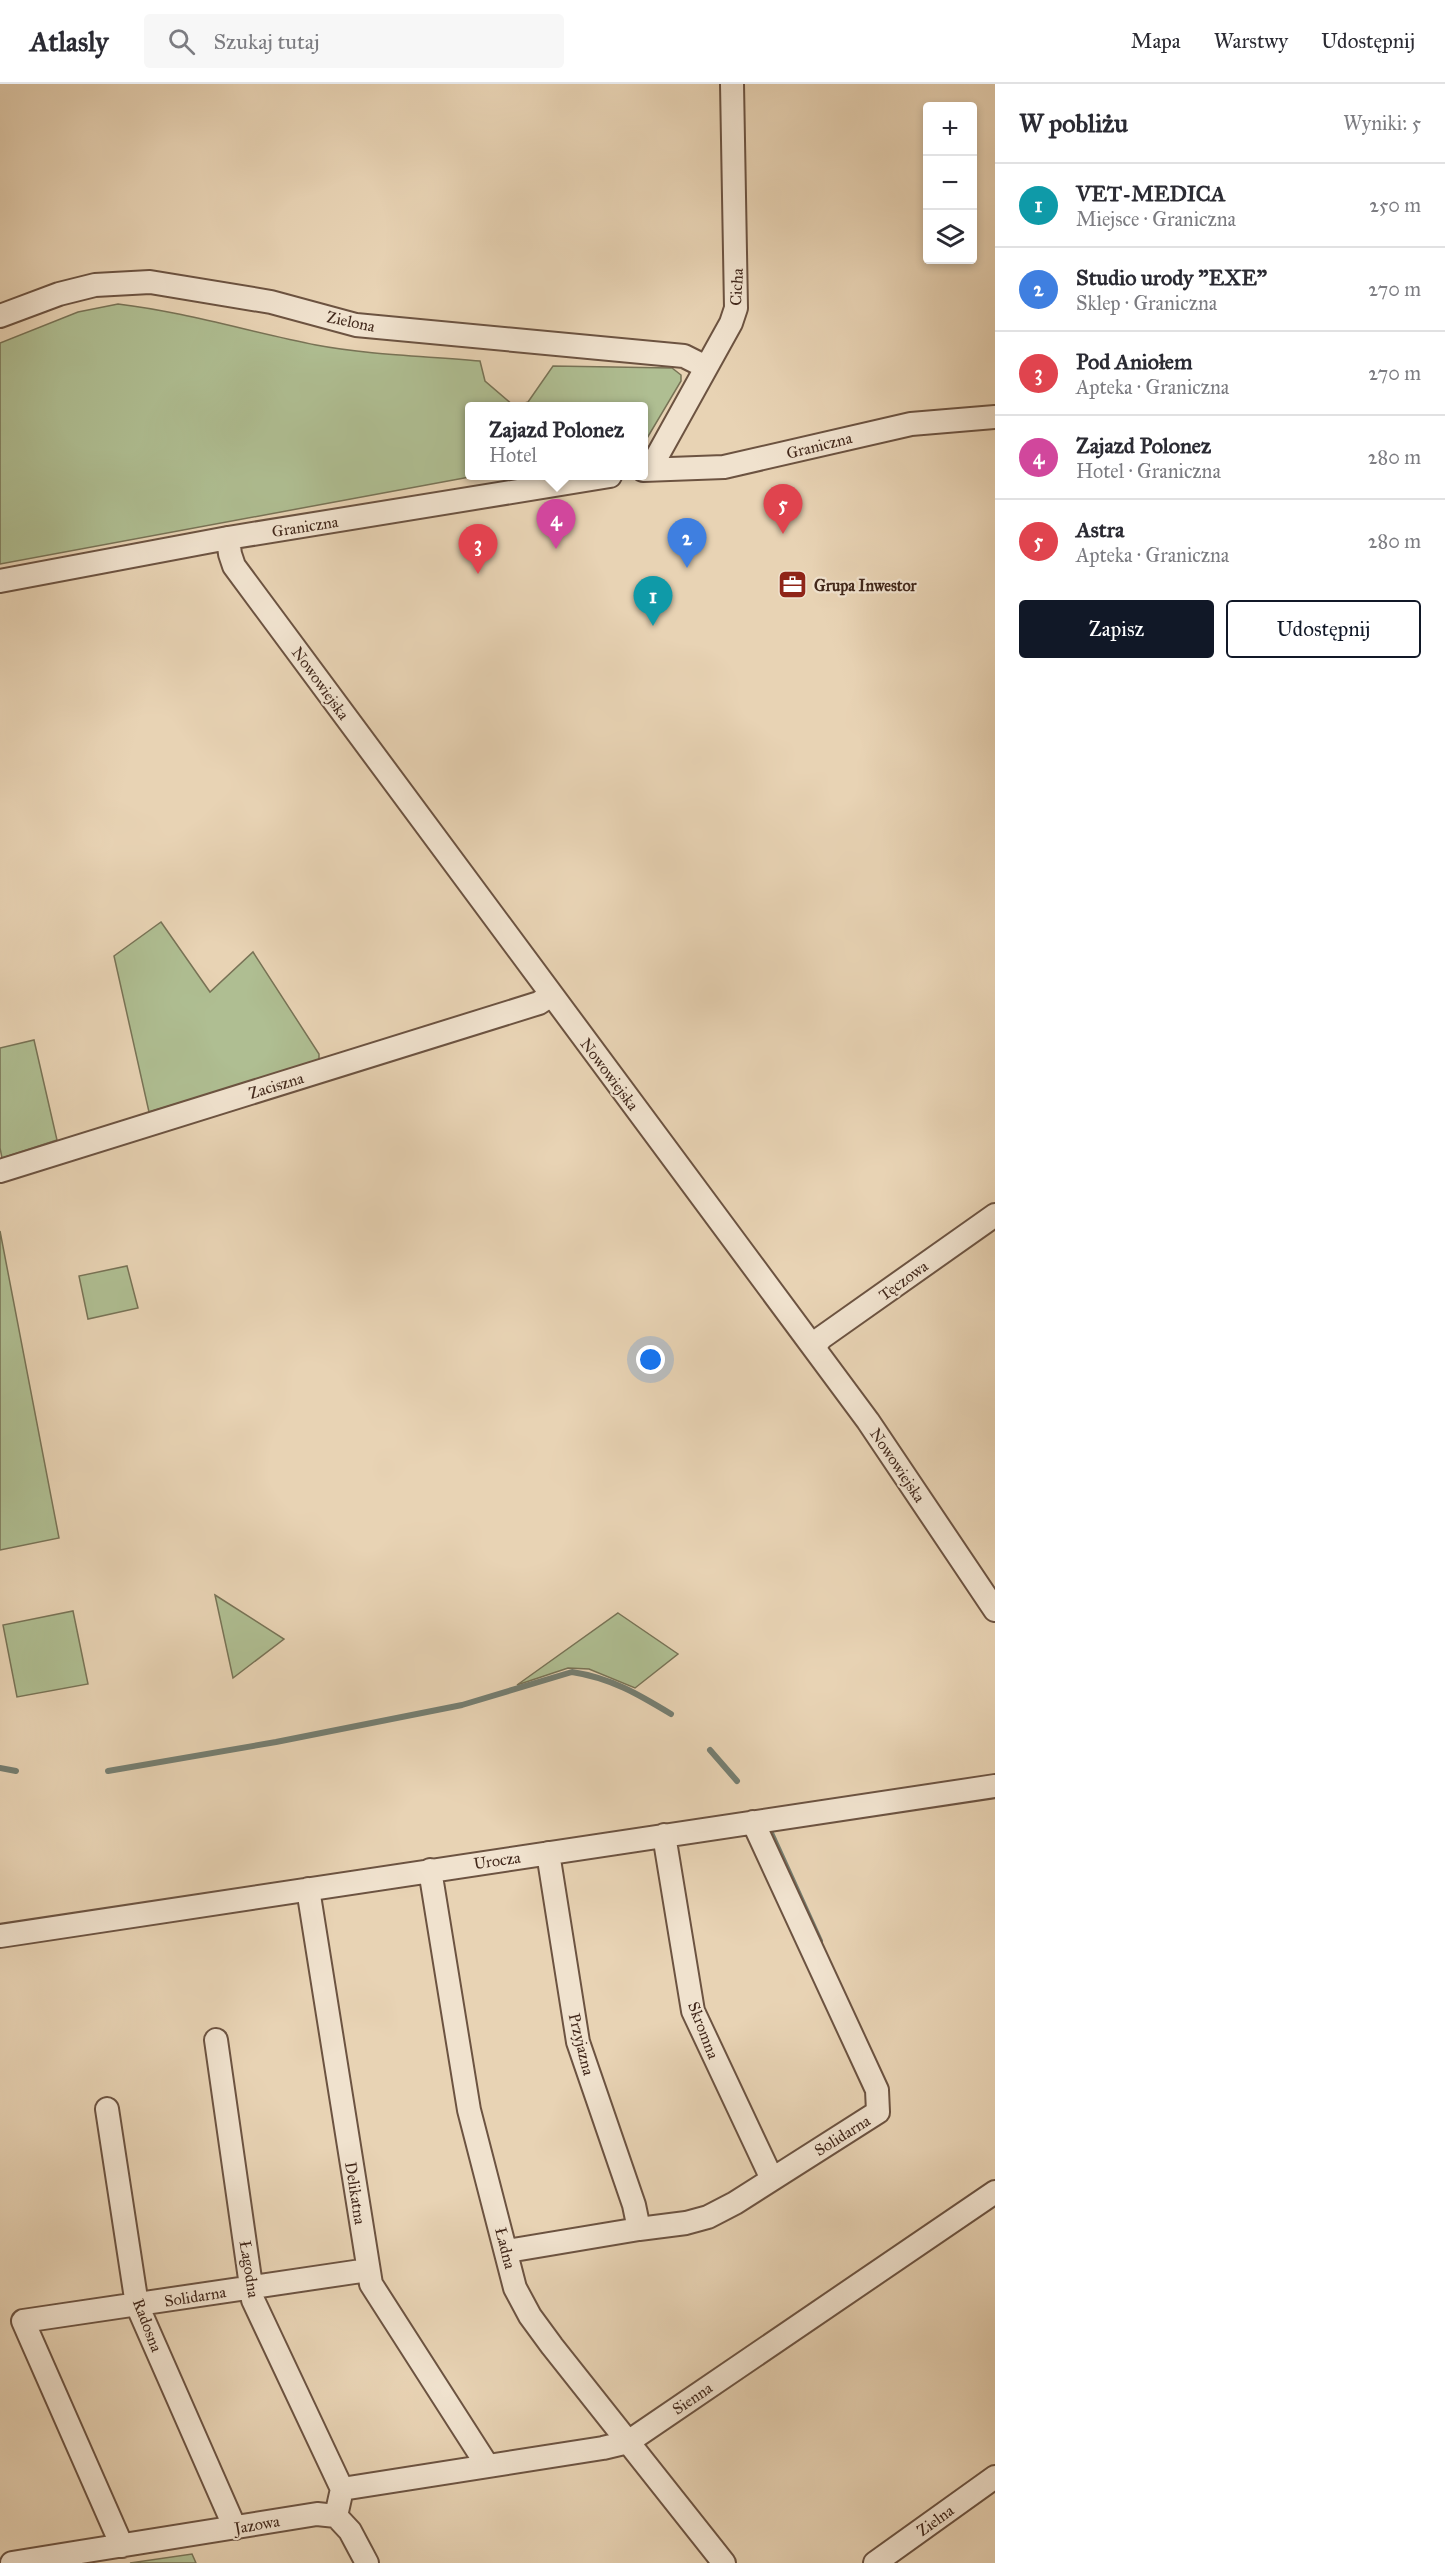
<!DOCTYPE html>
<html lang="pl">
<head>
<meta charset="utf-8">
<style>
  :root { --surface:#fff; --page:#f7f7f7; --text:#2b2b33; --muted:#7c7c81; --line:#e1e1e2; --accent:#111827 }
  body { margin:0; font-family:"IM FELL Great Primer",serif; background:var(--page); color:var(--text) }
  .controls { position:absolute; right:18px; top:18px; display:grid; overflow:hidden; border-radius:6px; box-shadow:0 3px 9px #0003 }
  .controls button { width:54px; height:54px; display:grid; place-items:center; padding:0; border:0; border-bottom:2px solid var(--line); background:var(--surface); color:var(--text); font:30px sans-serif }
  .you { position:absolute; left:651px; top:1276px; width:21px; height:21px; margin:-15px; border:4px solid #fff; border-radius:50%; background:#1a73e8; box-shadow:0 0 0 9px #1a73e833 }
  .badge { display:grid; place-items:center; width:39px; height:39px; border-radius:50%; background:var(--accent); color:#fff; font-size:20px; font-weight:700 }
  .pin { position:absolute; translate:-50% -50px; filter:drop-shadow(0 2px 3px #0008) }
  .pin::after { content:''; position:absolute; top:32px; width:21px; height:18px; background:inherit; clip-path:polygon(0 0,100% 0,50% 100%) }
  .popup { position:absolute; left:465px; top:318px; width:183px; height:78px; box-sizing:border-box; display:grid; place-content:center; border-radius:6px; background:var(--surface); filter:drop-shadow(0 2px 4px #0005); font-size:20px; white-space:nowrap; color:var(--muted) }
  .popup b { font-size:22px; color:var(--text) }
  .popup::after { content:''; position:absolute; left:50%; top:100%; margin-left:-12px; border:12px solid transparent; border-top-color:var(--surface) }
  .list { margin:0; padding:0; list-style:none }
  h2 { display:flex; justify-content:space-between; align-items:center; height:78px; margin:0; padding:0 24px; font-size:26px }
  h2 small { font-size:20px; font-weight:400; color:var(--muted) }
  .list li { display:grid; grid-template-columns:39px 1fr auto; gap:18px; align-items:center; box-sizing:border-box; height:84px; padding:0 24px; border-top:2px solid var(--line) }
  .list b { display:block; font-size:22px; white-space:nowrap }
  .list p { margin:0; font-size:20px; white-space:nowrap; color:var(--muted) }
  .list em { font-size:20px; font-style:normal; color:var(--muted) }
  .actions { display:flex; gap:12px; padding:18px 24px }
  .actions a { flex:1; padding:14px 0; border:2px solid var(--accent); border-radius:6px; text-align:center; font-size:21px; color:var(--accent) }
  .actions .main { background:var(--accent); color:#fff }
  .icon { flex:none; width:33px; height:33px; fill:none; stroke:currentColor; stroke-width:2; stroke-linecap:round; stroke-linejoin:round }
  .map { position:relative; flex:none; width:995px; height:2479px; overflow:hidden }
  header { display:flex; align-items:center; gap:36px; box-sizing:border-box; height:84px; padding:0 30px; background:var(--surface); border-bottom:2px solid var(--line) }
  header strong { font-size:28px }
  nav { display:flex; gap:33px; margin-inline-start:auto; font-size:21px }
  .search { width:420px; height:54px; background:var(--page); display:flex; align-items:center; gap:15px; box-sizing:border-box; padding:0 21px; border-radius:6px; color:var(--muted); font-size:22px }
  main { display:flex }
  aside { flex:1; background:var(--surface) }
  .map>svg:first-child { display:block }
</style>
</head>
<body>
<header>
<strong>Atlasly</strong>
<div class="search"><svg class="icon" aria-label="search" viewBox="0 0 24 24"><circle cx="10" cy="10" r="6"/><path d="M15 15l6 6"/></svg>Szukaj tutaj</div>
<nav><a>Mapa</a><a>Warstwy</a><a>Udostępnij</a></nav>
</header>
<main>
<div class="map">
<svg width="995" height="2479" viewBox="0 0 995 2479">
  <rect width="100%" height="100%" fill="#e8d3b4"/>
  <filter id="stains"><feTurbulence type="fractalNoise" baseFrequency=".00333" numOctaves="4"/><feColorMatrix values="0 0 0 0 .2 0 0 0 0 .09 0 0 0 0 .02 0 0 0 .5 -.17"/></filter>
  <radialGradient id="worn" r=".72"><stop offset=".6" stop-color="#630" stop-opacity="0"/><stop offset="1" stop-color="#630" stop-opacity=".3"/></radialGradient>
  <!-- green -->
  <path fill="#afbe92" stroke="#787356" stroke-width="1.5" d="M118 220C185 228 250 248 316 261 369 271 425 272 480 277L485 297 514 322 528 318 553 282 672 284 681 291V297L643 361V322H469V392H475L0 480V259L78 228Z
    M161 838 210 908 253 868 319 970V977L149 1028 114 872Z
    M34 956 57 1056 2 1074 0 1064V964Z
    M0 1147 59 1454 0 1466Z
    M127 1182 138 1224 88 1235 79 1192Z
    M215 1511 284 1555 233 1594Z
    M73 1527 88 1600 17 1613 3 1541Z
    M618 1529 678 1570 635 1604 589 1585 568 1584 517 1601Z
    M192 2470 196 2479H130Z"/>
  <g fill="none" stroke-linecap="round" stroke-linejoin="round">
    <!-- stream -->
    <path stroke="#757e71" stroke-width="6" d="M710 1666 737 1697
      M0 1684 16 1687
      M108 1687 276 1658 462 1621 572 1588C611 1594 638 1610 671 1630
      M771 1749 820 1857"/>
    <defs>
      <path id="minor" d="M0 232 59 210 95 201 150 198 271 218 356 241 684 272 706 283
        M650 385 731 239 736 224 732 0
        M643 386 724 383 911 340 995 333
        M228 454 230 470 234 482 868 1337 995 1526
        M0 497 228 454 610 392
        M0 1087 539 919 551 911
        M814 1264 821 1254 995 1131
        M664 1751 693 1927 772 2095
        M548 1769 578 1958 634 2121 639 2145
        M430 1786 469 2026 515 2204 530 2232 552 2262 724 2479
        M308 1805 371 2200 487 2381
        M0 1852 995 1702
        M216 1956 253 2216 342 2405 336 2432
        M107 2025 137 2221 235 2444
        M508 2167 639 2145 686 2139 708 2133 735 2119 878 2028 877 2006 753 1738
        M342 2405 603 2364 628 2358 995 2108
        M122 2462 23 2237 368 2186
        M12 2479 317 2430 336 2432 350 2447 367 2479
        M875 2479 995 2393"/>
    </defs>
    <!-- minor casing -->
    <use href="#minor" stroke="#6c5341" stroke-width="26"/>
    <!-- minor -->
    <use href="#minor" stroke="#f0e2ce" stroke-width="22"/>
  </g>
  <!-- icons -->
  <defs>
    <symbol id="office-square" viewBox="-11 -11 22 22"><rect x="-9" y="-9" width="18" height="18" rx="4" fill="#8f2418" stroke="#f0e2ce"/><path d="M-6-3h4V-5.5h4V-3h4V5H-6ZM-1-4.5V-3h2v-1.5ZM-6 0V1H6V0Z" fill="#fff"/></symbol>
  </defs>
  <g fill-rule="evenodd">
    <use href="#office-square" x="776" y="484" width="33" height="33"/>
  </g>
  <g text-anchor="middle" stroke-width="4.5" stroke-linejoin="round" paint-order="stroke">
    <!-- street labels -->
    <g font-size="16" fill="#42281b" stroke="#f0e2ce">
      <text transform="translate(736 203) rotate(-87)" y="6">Cicha</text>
      <text transform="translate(351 237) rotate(12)" y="6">Zielona</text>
      <text transform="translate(819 361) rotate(-14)" y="6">Graniczna</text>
      <text transform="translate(305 442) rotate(-9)" y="6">Graniczna</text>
      <text transform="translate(321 599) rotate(54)" y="6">Nowowiejska</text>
      <text transform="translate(610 990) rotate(53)" y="6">Nowowiejska</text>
      <text transform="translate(276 1001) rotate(-17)" y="6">Zaciszna</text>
      <text transform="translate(903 1196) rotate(-36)" y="6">Tęczowa</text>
      <text transform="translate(898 1381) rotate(56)" y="6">Nowowiejska</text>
      <text transform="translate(497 1776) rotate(-8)" y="6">Urocza</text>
      <text transform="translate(704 1946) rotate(69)" y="6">Skromna</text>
      <text transform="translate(582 1960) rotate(76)" y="6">Przyjazna</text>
      <text transform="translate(842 2051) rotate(-32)" y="6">Solidarna</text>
      <text transform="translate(356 2109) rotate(81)" y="6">Delikatna</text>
      <text transform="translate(506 2164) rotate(76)" y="6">Ładna</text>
      <text transform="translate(250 2185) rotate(81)" y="6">Łagodna</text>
      <text transform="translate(195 2212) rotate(-9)" y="6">Solidarna</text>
      <text transform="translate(148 2241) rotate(69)" y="6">Radosna</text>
      <text transform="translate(692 2314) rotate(-34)" y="6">Sienna</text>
      <text transform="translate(935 2436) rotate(-36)" y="6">Zielna</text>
      <text transform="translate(257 2440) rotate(-10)" y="6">Jazowa</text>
    </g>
    <!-- poi labels -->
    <g font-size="16" font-weight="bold" fill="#42281b" stroke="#f0e2ce" text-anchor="start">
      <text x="814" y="507">Grupa Inwestor</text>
    </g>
  </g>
  <rect width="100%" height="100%" filter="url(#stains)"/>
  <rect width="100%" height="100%" fill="url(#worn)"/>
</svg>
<div class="controls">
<button>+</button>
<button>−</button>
<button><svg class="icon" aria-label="layers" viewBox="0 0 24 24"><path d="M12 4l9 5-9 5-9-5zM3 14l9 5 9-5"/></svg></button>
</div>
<div class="you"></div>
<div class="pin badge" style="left:653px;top:542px;background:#0f9aa8">1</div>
<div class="pin badge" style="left:687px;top:484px;background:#3f7fe0">2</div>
<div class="pin badge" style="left:478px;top:490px;background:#e0444e">3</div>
<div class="pin badge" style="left:556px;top:465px;background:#d1479c">4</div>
<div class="popup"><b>Zajazd Polonez</b>Hotel</div>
<div class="pin badge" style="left:783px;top:450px;background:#e0444e">5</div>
</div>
<aside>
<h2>W pobliżu<small>Wyniki: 5</small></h2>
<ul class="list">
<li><span class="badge" style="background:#0f9aa8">1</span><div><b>VET-MEDICA</b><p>Miejsce · Graniczna</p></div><em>250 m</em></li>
<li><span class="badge" style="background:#3f7fe0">2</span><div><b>Studio urody &quot;EXE&quot;</b><p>Sklep · Graniczna</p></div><em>270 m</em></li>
<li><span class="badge" style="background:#e0444e">3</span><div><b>Pod Aniołem</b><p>Apteka · Graniczna</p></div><em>270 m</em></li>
<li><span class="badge" style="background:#d1479c">4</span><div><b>Zajazd Polonez</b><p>Hotel · Graniczna</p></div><em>280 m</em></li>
<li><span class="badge" style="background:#e0444e">5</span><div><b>Astra</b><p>Apteka · Graniczna</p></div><em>280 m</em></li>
</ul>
<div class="actions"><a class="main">Zapisz</a><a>Udostępnij</a></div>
</aside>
</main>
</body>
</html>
